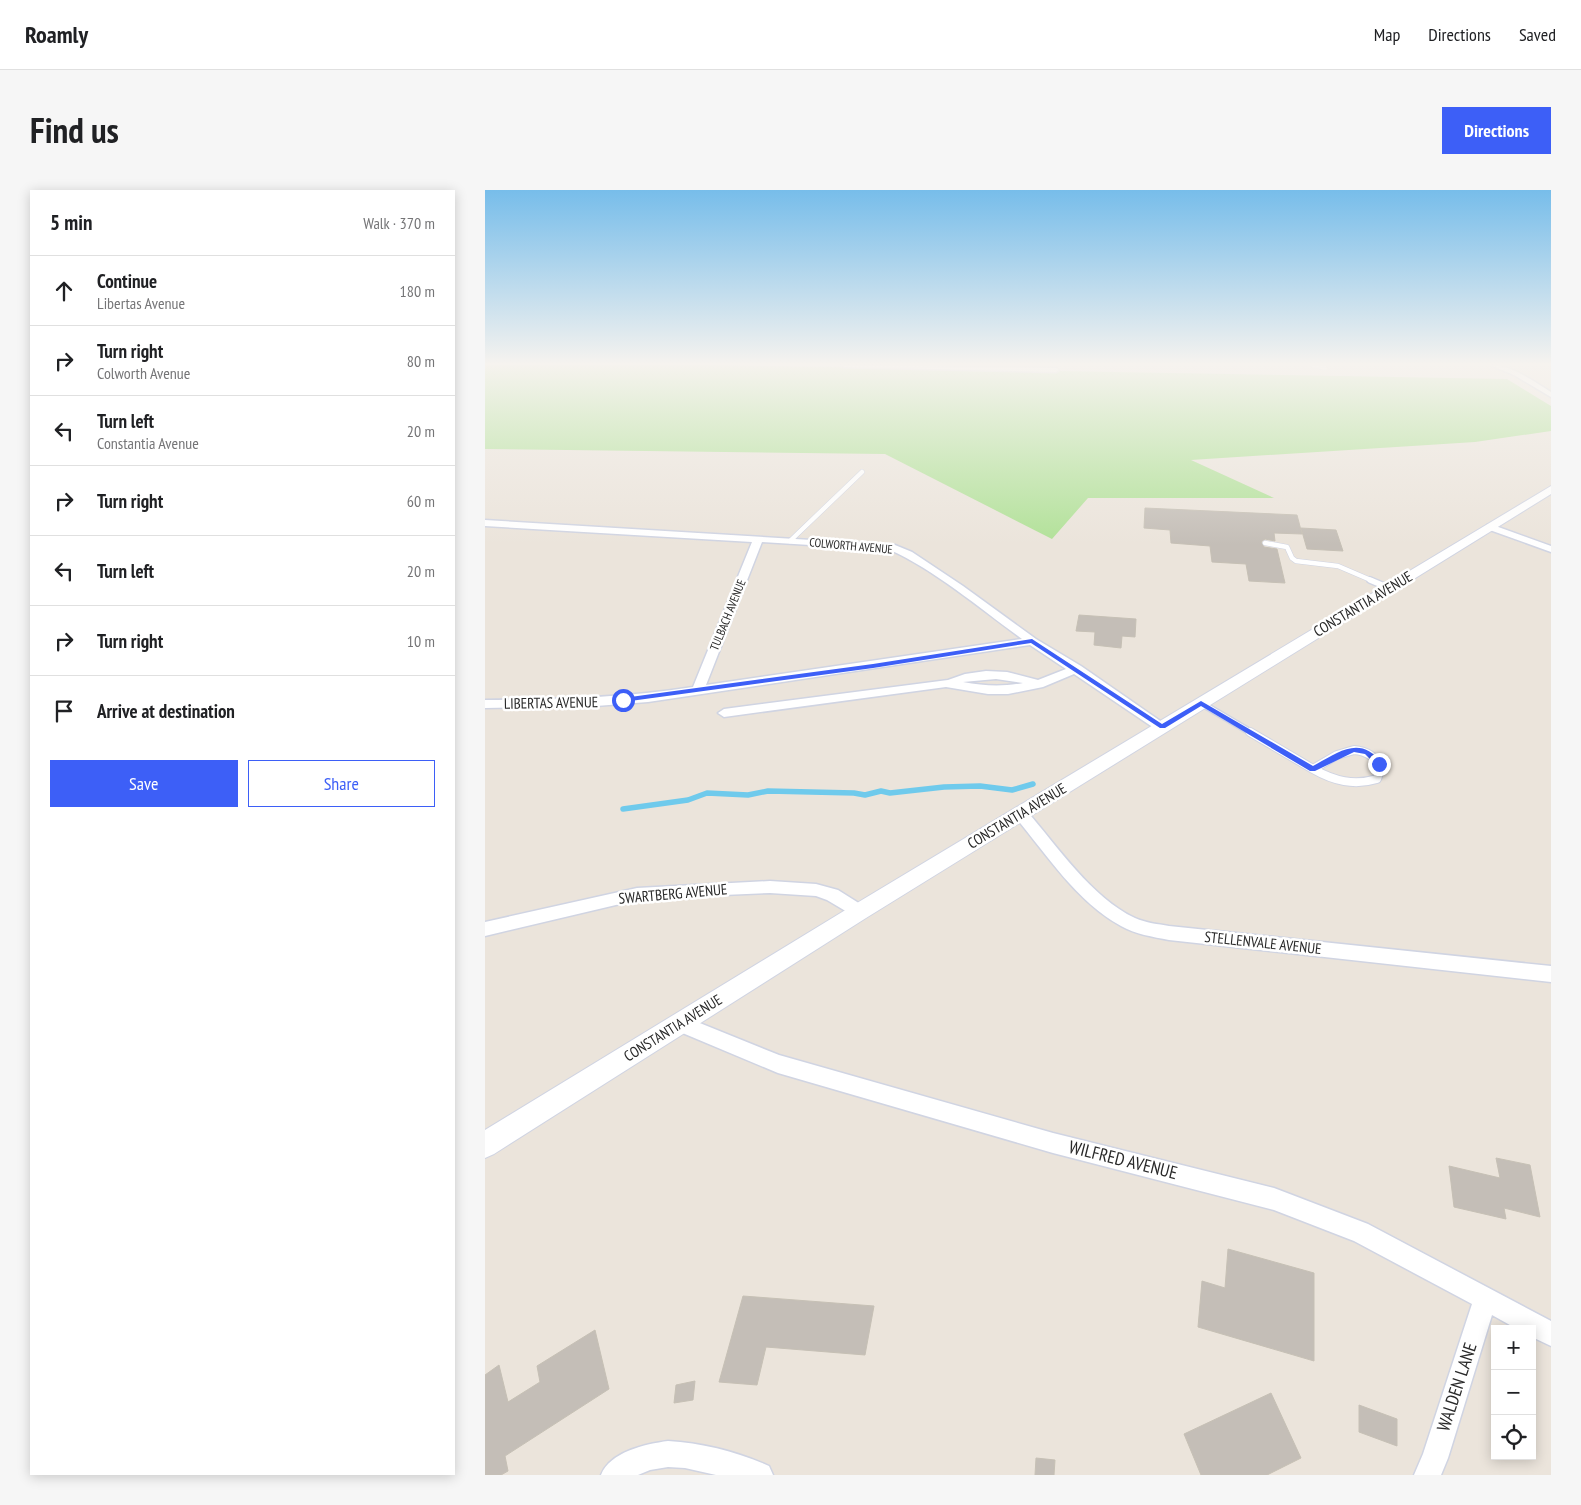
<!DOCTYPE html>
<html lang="en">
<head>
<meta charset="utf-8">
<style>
  :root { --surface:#fff; --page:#f6f6f6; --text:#202124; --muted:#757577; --line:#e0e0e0; --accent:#3d5ff7 }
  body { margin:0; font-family:"PT Sans Narrow",sans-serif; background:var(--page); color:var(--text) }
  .controls { position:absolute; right:15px; bottom:15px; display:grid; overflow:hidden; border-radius:0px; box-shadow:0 2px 12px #0003 }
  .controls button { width:45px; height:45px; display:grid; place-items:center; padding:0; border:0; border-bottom:1px solid var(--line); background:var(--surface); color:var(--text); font:25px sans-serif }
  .stop { position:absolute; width:15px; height:15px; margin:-11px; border:4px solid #3d5ff7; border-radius:50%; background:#fff }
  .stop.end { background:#3d5ff7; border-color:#fff; box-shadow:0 1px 5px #0008 }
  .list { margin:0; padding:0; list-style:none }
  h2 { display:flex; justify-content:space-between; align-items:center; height:65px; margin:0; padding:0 20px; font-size:21px }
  h2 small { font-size:16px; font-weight:400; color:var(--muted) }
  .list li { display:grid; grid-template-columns:32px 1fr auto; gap:15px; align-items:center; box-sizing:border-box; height:70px; padding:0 20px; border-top:1px solid var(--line) }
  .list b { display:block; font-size:19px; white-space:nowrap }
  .list p { margin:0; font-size:16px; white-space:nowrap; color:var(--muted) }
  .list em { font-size:16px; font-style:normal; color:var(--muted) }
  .actions { display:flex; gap:10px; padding:15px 20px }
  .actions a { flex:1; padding:11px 0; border:1px solid var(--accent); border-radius:0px; text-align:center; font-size:18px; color:var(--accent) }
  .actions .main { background:var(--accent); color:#fff }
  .icon { flex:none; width:28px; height:28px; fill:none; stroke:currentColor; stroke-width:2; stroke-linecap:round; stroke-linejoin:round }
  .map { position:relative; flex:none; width:1066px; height:1285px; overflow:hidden; border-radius:0px }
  header { display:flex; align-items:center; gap:30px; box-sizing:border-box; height:70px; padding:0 25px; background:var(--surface); border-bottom:1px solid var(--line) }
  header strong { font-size:24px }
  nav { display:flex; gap:28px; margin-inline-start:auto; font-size:18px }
  .intro { display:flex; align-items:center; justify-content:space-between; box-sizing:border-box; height:120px; padding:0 30px }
  h1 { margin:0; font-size:35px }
  .button { padding:12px 22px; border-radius:0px; background:var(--accent); color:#fff; font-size:18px; font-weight:700 }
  main { display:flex; gap:30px; padding:0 30px }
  aside { flex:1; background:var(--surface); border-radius:0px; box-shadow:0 2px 12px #0003 }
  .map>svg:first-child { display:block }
</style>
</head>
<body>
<header>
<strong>Roamly</strong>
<nav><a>Map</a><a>Directions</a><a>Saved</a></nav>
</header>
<div class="intro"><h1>Find us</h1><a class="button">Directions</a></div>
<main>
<aside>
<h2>5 min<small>Walk · 370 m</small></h2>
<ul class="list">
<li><svg class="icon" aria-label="ahead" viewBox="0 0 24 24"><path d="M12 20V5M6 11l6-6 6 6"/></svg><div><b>Continue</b><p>Libertas Avenue</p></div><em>180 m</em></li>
<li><svg class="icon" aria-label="right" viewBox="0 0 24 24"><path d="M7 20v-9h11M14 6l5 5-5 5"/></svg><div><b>Turn right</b><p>Colworth Avenue</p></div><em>80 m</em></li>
<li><svg class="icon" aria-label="left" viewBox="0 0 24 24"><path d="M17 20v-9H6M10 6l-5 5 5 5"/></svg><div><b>Turn left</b><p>Constantia Avenue</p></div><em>20 m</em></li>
<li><svg class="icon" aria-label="right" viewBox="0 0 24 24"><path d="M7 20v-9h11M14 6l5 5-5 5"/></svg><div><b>Turn right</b></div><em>60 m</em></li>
<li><svg class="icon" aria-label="left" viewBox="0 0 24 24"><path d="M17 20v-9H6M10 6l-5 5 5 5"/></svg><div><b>Turn left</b></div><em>20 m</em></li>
<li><svg class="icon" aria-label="right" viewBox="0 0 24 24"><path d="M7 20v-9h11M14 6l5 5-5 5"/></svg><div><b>Turn right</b></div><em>10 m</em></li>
<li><svg class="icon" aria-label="arrive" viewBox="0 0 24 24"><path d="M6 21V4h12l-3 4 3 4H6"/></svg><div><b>Arrive at destination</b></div></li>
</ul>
<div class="actions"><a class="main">Save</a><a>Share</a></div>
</aside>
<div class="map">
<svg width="1066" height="1285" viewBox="0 0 1066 1285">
  <rect width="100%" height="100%" fill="#ebe4db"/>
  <!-- green -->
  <path fill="#b1e198" d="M0 175H230L1022 189 1066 216V241L990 252 706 270 789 308H603L567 349 400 264 0 259Z"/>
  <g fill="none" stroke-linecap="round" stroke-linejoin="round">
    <!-- stream -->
    <path stroke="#6fcaec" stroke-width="5.5" d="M138 619 203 610 222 603 263 605 283 601 369 603 380 605 396 601 405 603 459 597 495 596 527 600 548 594"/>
  </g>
  <!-- building -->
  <path fill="#c4beb7" stroke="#c6c0b5" d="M660 318 812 325 817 344 789 343 790 351 780 349 776 352 779 357 792 359 800 393 764 391 761 374 727 372 725 356 686 353 685 340 659 338Z
    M816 338 851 340 858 361 822 359Z
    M594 425 651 429 650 447 637 446 636 458 609 455 610 442 591 441Z
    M1011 968 1045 975 1055 1027 1019 1018 1021 1029 969 1017 964 976 1015 988Z
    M743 1059 829 1083V1171L713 1137 717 1091 740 1098Z
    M258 1106 389 1116 380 1165 281 1157 272 1195 234 1192Z
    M110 1140 124 1199 20 1266 23 1281 16 1285H0V1185L14 1175 23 1212 55 1192 52 1176Z
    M210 1191 208 1210 189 1213 191 1195Z
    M786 1203 816 1268 782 1285H716L699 1244Z
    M874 1215 912 1229V1256L874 1242Z
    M551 1268 570 1270 569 1285H550Z"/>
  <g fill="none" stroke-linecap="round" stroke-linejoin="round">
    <defs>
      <path id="service-far3" d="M828 175 840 178"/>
      <path id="service-far2" d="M305 351 377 282
        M780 353 802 357 807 368 811 371 853 376 888 391"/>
      <path id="service-far1" d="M885 390 904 398
        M716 513 767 543"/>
      <path id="service" d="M765 542 828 579
        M869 560C881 561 893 567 895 580L892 589C869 596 849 591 828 579L852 565Z"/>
      <path id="minor" d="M356 175 571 178 574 180 571 182 359 177Z
        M1005 175C1027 175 1048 191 1066 202V207L1029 185Z
        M0 330 410 355 427 362 478 396 551 449 596 476 684 537 677 541 672 540 589 484 558 497 523 504H503L461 497 239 527 233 523 239 519 463 490 480 484 501 481 522 482 553 490 581 479 545 455 163 512 111 516 0 518V510C70 509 139 508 208 497L267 352 0 336ZM277 352 405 360C450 380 497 420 537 449L221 495ZM511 489 538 493C517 497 499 496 478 492Z
        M1005 334 1066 356V362L1002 339V335Z
        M536 619 541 620C572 656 607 708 650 728 661 733 673 734 684 736L1066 776V792L684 750C668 747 650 744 636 736 592 712 562 665 531 628L529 624 531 620Z
        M285 691 331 694 353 700 380 717 382 722 380 727 374 729 342 710 331 706 285 703 215 706 152 710 0 746V732L152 698Z
        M195 825 294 865 568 943 789 998 883 1034 1066 1131V1156L1047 1147V1139H1032L1007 1125 963 1268 956 1285H929L938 1264 987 1114 869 1051 789 1020 568 963 293 883 188 839 186 833 188 827Z
        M183 1251C217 1253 253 1262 284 1276L288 1285H231L200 1278 183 1277 165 1280 153 1285H116C125 1262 160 1254 183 1251Z"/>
      <path id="tertiary" d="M1066 296V304L381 728 9 964 0 968V940L367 716Z"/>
    </defs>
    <!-- service-far3 casing -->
    <use href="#service-far3" stroke="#d0d4e2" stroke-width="5"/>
    <!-- service-far2 casing -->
    <use href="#service-far2" stroke="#d0d4e2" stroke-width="5.5"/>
    <!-- service-far1 casing -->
    <use href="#service-far1" stroke="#d0d4e2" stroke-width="8"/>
    <!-- service casing -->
    <use href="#service" stroke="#d0d4e2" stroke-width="10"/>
    <!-- minor casing -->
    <use href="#minor" stroke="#d0d4e2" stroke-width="3"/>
    <!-- tertiary casing -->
    <use href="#tertiary" stroke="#d0d4e2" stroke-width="2"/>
    <!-- service-far3 -->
    <use href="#service-far3" stroke="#fff" stroke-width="4"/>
    <!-- service-far2 -->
    <use href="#service-far2" stroke="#fff" stroke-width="4.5"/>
    <!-- service-far1 -->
    <use href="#service-far1" stroke="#fff" stroke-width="5.5"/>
    <!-- service -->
    <use href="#service" stroke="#fff" stroke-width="8"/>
    <!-- minor -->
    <use href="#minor" fill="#fff" fill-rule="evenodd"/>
    <!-- tertiary -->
    <use href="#tertiary" fill="#fff" fill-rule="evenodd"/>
  </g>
  <!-- sky -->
  <linearGradient id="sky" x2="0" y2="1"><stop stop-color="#77bdea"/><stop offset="0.49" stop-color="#f6f3ef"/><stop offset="1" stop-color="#f6f3ef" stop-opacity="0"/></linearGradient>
  <rect width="1066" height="355" fill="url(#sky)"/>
  <!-- route -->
  <path fill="#3d5ff7" d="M547 449 677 534 716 511 828 576C854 562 875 544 898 574L892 576 880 564 869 562 830 581H825L716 516 680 538H675L546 453 388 478 138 512 134 510 138 508 388 474Z"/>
  <g text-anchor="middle" stroke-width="5" stroke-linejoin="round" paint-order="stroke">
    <!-- far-street labels -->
    <g font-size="12" fill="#292929" stroke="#fff">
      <text transform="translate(366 356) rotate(5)" y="4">COLWORTH AVENUE</text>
      <text transform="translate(243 425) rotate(-68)" y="4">TULBACH AVENUE</text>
    </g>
    <!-- street labels -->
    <g font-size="15" fill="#292929" stroke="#fff">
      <text transform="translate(878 414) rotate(-31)" y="5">CONSTANTIA AVENUE</text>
      <text transform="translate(66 513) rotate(-1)" y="5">LIBERTAS AVENUE</text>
      <text transform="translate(532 626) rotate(-31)" y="5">CONSTANTIA AVENUE</text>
      <text transform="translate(188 704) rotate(-5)" y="5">SWARTBERG AVENUE</text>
      <text transform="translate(778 753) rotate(6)" y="5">STELLENVALE AVENUE</text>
      <text transform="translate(188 838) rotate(-32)" y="5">CONSTANTIA AVENUE</text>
    </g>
    <!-- near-street labels -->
    <g font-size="18" fill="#292929" stroke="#fff">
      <text transform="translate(638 970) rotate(14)" y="6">WILFRED AVENUE</text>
      <text transform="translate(972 1197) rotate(-72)" y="6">WALDEN LANE</text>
    </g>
  </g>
</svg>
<div class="controls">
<button>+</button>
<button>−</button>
<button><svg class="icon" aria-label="locate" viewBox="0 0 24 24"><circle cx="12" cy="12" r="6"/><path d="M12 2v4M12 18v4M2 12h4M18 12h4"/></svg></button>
</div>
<div class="stop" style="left:138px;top:510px"></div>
<div class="stop end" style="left:894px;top:574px"></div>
</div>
</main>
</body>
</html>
